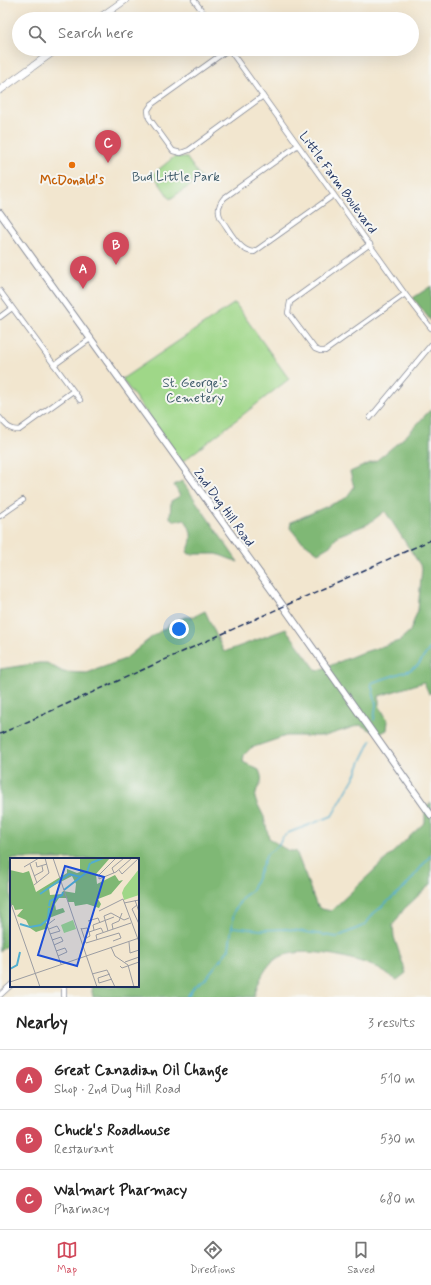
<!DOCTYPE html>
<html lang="en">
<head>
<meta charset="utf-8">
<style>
  :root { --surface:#fff; --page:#f2f2f2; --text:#222; --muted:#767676; --line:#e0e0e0; --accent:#d1495b }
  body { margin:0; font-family:Mynerve,sans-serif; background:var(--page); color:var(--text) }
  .you { position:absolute; left:179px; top:629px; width:14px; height:14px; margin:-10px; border:3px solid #fff; border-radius:50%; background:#1a73e8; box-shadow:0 0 0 6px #1a73e833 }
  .badge { display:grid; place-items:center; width:26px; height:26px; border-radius:50%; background:var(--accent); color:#fff; font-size:13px; font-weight:700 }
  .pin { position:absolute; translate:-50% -33px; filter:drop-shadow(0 1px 2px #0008) }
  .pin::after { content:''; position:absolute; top:21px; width:14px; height:12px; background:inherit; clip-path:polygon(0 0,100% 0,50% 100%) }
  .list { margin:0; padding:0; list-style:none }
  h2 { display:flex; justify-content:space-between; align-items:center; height:52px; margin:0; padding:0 16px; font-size:17px }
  h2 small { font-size:13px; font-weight:400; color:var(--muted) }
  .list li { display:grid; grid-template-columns:26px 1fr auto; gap:12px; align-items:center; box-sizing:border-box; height:60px; padding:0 16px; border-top:1px solid var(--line) }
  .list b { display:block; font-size:15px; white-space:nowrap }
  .list p { margin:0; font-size:13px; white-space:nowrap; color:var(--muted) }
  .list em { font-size:13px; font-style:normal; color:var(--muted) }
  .icon { flex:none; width:22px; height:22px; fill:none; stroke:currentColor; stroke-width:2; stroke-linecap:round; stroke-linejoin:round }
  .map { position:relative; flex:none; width:431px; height:997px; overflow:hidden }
  .search { position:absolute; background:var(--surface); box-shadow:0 4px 16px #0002; left:12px; right:12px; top:12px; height:44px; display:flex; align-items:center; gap:10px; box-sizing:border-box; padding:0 14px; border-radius:22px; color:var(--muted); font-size:15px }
  .sheet { height:232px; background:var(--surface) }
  nav { display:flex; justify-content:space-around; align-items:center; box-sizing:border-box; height:56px; border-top:1px solid var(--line); background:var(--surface); font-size:11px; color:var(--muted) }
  nav a { display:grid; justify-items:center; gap:2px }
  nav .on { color:var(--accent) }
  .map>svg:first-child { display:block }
</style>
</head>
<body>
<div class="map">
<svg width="431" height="997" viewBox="0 0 431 997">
  <rect width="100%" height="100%" fill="#f6f6f2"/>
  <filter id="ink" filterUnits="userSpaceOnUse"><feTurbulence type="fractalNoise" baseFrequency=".025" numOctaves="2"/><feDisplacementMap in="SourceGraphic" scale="8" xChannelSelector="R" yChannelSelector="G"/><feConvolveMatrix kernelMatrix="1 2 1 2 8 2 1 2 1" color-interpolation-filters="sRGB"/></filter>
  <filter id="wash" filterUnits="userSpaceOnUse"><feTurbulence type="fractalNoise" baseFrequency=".012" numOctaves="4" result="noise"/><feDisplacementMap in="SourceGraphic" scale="16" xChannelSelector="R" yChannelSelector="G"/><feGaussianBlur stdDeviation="0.9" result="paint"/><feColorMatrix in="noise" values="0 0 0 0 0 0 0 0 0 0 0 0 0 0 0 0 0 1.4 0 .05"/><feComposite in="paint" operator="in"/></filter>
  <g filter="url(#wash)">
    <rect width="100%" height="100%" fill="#f2e6cf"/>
    <!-- green -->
    <path fill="#9fd788" stroke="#5d8373" d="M174 157H186L201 178 170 199 153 174Z
      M235 303 289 379 182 462 122 379Z"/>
    <!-- forest -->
    <path fill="#7fb874" stroke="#4d7469" d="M431 286V321L413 298Z
      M431 409V693L429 694 424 682 379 696V705L388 721 387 730 379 734 360 725 325 736H286L251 748 244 755 243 762 259 770C262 777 263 783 257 789L255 799 264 817 269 838C277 843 287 853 296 851L316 904 322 909 331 911 425 822V807L431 803V884L404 909 393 925 394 937 406 973 397 980C388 975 379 968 370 965 346 956 293 943 272 962 262 972 258 984 254 997H93L91 986H138V859H11V942L0 951V669L39 663H47L63 672 87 673 125 659 153 636 174 622 185 617H193L205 611 224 652 286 629 317 671 358 654 399 641 410 631 418 610 422 568 385 511 368 524 337 536 330 546 318 553 299 539 290 528 291 522 346 498 354 487 350 472 377 460 406 436Z
      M182 481 238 562 217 554H189L187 552C193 540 193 530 184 519L176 521 170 518 171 501 180 496 174 485Z"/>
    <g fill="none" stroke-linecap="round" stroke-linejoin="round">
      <!-- stream -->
      <path stroke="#51aecf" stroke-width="1.5" d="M374 720 376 704 371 683 410 670 418 665 431 647
        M233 927 261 930 286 929 337 937 365 925 373 914 405 887 431 855
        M187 997 194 987 205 979 229 949 234 911 243 897 252 890 267 854 279 845 282 838 288 833 332 816 356 774 362 759 371 741"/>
    </g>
  </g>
  <g filter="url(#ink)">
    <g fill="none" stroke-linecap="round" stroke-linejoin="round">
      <defs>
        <path id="street" d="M194 0 208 19
          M229 49 405 294 431 328
          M229 49 152 104 148 110 149 118 173 151 181 153 189 150 263 96
          M298 145 224 198C218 205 217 211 221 219 229 229 239 252 254 252L334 195
          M370 244 290 302 288 313 315 349 320 351H325L405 294
          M0 291 80 400
          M0 317 12 308
          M54 365 90 339
          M0 418C6 425 9 430 19 430L73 391
          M370 418 431 345
          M0 516 23 500
          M0 995 11 985
          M64 997V986"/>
        <path id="secondary" d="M0 213 281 603 431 815"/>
        <path id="primary" d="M98 19 125 0
          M0 90 57 49"/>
      </defs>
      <!-- street casing -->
      <use href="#street" stroke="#868a96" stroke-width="6"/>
      <!-- secondary casing -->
      <use href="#secondary" stroke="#868a96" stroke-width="8"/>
      <!-- primary casing -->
      <use href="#primary" stroke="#868a96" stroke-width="8"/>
      <!-- street -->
      <use href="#street" stroke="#fff" stroke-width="4.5"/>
      <!-- secondary -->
      <use href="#secondary" stroke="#fff" stroke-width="6"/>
      <!-- primary -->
      <use href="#primary" stroke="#fff" stroke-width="7"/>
      <!-- rail -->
      <path stroke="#1b2f5e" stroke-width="1.5" stroke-dasharray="6 3" stroke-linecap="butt" d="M0 734 431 540"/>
    </g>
  </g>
  <!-- markers -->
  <circle fill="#e8710a" stroke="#f6f6f2" stroke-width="1.5" cx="72" cy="165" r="4"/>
  <g text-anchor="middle" stroke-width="4" stroke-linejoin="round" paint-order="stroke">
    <!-- park labels -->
    <g font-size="13" fill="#3c5968" stroke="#f6f6f2">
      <text x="176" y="181">Bud Little Park</text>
      <text x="195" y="387">St. George's<tspan x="195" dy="15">Cemetery</tspan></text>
    </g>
    <!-- food labels -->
    <g font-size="13" font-weight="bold" fill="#c56008" stroke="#f6f6f2">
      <text x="72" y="184">McDonald's</text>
    </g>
    <!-- street labels -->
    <g font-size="13" fill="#1b2f5e" stroke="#f6f6f2">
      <text transform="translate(339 182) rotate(54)" y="5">Little Farm Boulevard</text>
      <text transform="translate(225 507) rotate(54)" y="5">2nd Dug Hill Road</text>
    </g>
  </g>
  <!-- overview -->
  <g transform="translate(10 858)">
    <rect width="129" height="129" fill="#f2e6cf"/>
    <path d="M129 11V37L114 42 112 35 114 30ZM63 62 66 71 54 75 51 67Z" fill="#9fd788"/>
    <path d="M70 0H100L86 16 87 26 105 17 109 23 113 22 101 36 88 41 91 46 89 50 77 46 65 48 64 44H58L57 40H49L45 46 46 52 53 50 55 54 39 60 36 64 38 70 26 74 20 70 16 62 7 58 13 51 5 52 3 47 0 48V12L13 15 19 13 26 34 57 15V11L67 15 70 14ZM62 18 66 26 65 35 53 33 52 36 40 37 39 30Z" fill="#7fb874" fill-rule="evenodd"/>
    <path fill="none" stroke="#51aecf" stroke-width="2" d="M81 5 93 0M54 32 77 14 80 5M30 36 59 16 71 19M39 48 40 43 52 37 53 34M10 66 20 69 31 67 38 61 39 50M0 111 7 107 10 94"/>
    <path fill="none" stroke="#9c9da2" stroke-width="1" d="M43 0 87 129M106 0 89 17V21L106 14 122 0M26 4 27 9 37 6M20 6 27 25M14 9 29 0M109 12 112 16 129 0M104 15 102 10 114 0M24 18 33 13 32 8M24 27 39 15 35 0M125 42 129 54M0 43 30 129M114 45 129 42M127 47 122 51 129 66M89 53 113 41 129 84M45 61 37 67 51 106M78 63 88 60 90 65M71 70 76 85 109 75 111 80 103 83M39 71 47 68 50 73 40 76M71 71 77 70 79 74 80 78 74 81M103 71 102 66 109 63 112 55M84 72 83 67 104 59M98 73 94 58 101 55 114 62 119 60M79 74 91 70 93 74M42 82 51 79 53 83 44 87M87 82 86 77 121 65M119 84 120 95 129 92M101 89 105 98 118 107 124 129M46 93 55 90 57 94 48 98M115 104 129 99M110 108 112 110 129 104M82 116 97 112 105 129M100 116 88 120 89 125 102 121M0 124 129 80"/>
    <path fill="#1d4ed8" fill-opacity="0.15" stroke="#1d4ed8" stroke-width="2" d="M55 8 94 19 67 108 28 97Z"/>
    <rect width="129" height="129" fill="none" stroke="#1b2f5e" stroke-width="2"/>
  </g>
</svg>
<div class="you"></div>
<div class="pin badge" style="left:83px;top:289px">A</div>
<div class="pin badge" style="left:116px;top:265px">B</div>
<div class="pin badge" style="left:108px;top:163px">C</div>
<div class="search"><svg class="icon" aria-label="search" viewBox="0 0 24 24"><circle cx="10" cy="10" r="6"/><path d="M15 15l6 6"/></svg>Search here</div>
</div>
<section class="sheet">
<h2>Nearby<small>3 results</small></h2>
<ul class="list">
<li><span class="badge">A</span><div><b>Great Canadian Oil Change</b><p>Shop · 2nd Dug Hill Road</p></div><em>510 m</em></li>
<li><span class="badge">B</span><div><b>Chuck's Roadhouse</b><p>Restaurant</p></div><em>530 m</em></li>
<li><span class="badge">C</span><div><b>Walmart Pharmacy</b><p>Pharmacy</p></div><em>680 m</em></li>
</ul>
</section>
<nav>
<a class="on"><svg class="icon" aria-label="map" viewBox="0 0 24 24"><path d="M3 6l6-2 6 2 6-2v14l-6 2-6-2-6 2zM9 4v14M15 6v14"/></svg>Map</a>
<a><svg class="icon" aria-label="directions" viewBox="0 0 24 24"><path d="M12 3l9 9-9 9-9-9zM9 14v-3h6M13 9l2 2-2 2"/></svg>Directions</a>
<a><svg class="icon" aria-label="saved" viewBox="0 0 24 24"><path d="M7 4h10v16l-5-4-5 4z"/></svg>Saved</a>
</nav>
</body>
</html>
